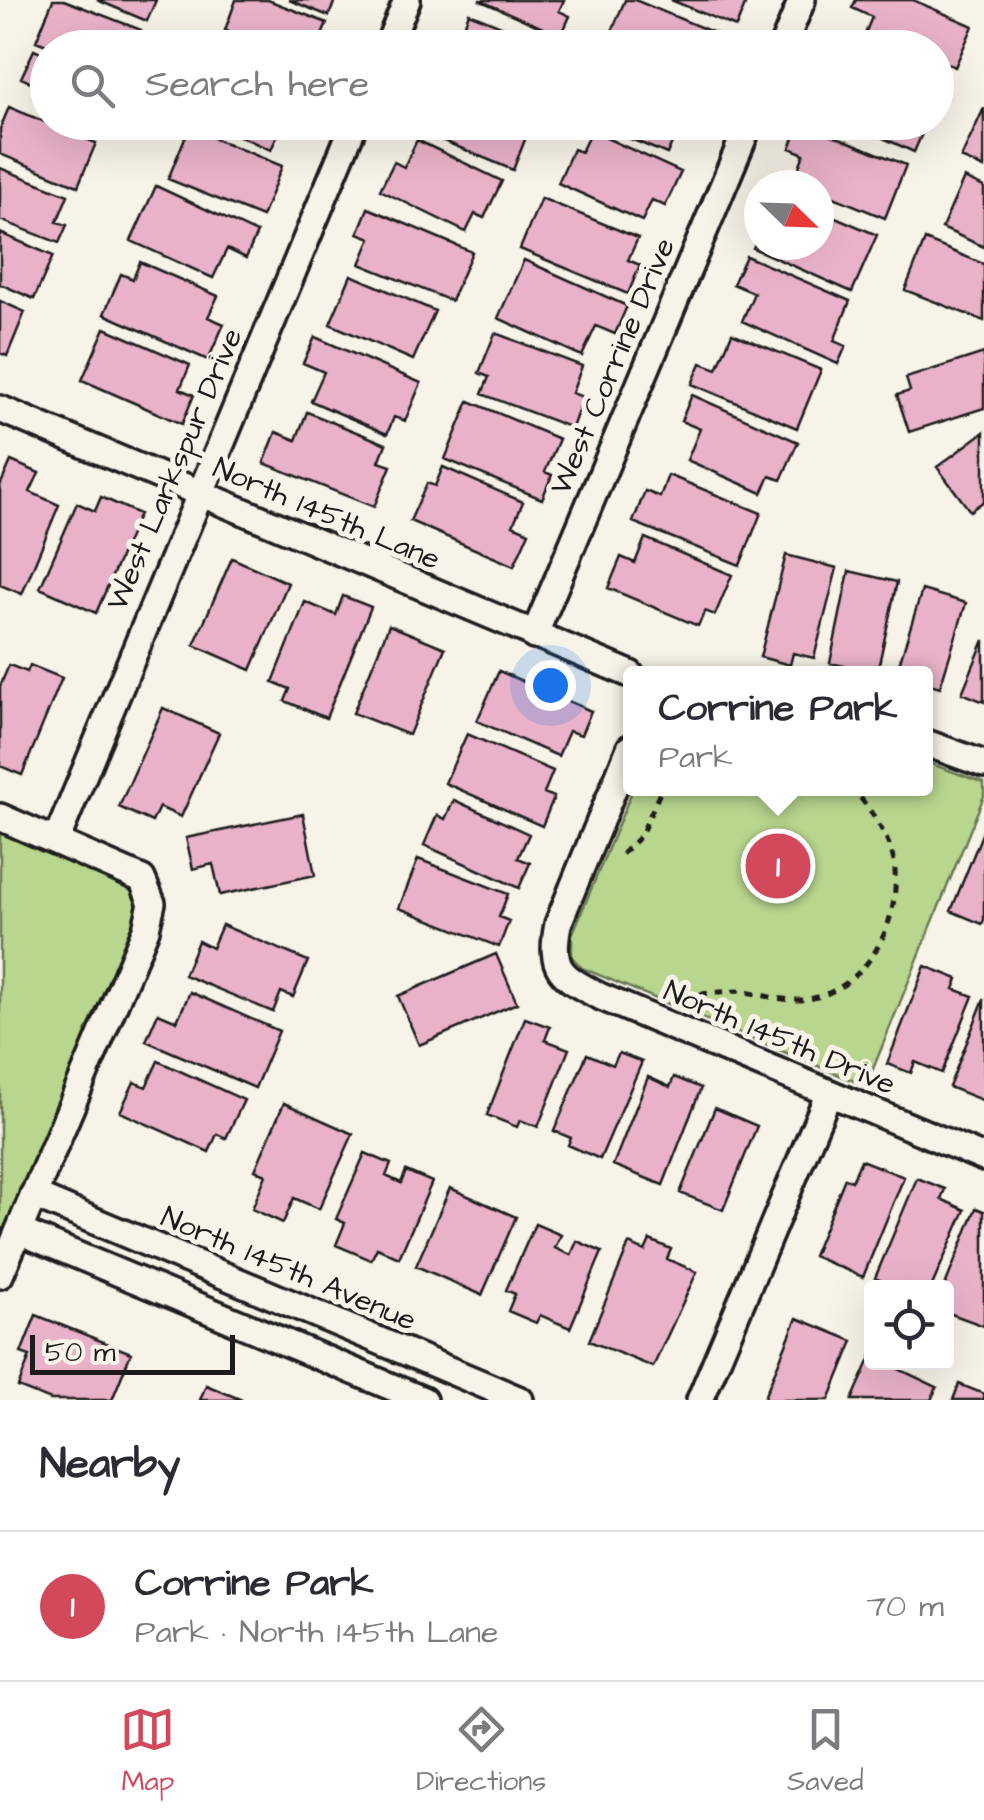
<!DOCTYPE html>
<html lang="en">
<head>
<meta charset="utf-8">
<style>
  :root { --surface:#fff; --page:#f2f2f3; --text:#2b2b33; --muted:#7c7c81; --line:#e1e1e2; --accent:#d1495b }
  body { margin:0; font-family:"Architects Daughter",sans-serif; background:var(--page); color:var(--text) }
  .controls { position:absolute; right:30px; bottom:30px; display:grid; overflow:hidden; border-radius:10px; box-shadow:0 10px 40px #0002 }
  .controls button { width:90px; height:90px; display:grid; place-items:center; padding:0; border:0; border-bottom:2px solid var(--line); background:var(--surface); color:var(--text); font:50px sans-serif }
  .compass { position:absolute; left:744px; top:170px; width:90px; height:90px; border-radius:50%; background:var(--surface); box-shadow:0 10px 40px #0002; rotate:113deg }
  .scale { position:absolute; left:30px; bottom:25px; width:205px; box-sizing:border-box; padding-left:10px; border:5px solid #1c1c1c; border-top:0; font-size:28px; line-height:35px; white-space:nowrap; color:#1c1c1c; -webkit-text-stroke:8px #f7f3e8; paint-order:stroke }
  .you { position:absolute; left:550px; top:685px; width:35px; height:35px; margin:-25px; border:8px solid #fff; border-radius:50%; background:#1a73e8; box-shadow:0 0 0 15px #1a73e833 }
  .badge { display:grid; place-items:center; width:65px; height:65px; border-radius:50%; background:var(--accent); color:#fff; font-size:32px; font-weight:700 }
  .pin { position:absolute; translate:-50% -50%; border:5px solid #fff; box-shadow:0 2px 10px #0006 }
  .popup { position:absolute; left:623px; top:666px; width:310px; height:130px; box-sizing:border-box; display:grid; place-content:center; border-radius:10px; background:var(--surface); filter:drop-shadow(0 2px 8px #0005); font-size:32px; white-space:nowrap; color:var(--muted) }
  .popup b { font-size:38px; color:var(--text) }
  .popup::after { content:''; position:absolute; left:50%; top:100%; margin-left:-20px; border:20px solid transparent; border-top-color:var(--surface) }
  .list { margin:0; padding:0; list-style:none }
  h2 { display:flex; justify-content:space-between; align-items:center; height:130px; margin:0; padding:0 40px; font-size:42px }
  h2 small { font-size:32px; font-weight:400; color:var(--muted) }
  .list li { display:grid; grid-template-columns:65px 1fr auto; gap:30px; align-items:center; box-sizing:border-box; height:150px; padding:0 40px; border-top:2px solid var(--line) }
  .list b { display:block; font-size:38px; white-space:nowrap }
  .list p { margin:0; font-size:32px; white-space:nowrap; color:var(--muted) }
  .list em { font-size:32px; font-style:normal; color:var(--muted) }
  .icon { flex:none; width:55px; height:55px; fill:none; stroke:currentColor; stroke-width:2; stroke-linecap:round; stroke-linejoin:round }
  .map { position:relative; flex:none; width:984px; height:1400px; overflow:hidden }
  .search { position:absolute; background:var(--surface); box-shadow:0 10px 40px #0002; left:30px; right:30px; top:30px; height:110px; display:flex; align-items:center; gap:25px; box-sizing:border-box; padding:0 35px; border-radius:55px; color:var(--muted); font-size:38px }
  .sheet { height:280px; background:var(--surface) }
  nav { display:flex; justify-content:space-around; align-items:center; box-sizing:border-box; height:140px; border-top:2px solid var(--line); background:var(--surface); font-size:28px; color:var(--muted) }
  nav a { display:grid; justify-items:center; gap:5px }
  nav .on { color:var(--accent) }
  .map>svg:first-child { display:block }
</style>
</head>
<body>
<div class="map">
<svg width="984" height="1400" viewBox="0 0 984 1400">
  <rect width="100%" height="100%" fill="#f7f3e8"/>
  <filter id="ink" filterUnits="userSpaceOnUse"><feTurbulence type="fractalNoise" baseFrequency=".01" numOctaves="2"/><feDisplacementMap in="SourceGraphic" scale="20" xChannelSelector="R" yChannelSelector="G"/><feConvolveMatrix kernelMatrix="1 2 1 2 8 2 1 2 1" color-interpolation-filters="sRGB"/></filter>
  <g filter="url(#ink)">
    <!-- green -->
    <path fill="#b8d68e" stroke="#6a7955" stroke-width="2.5" d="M926 762 984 783V796L866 1086 582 968 572 957V935L633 789 926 788Z
      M0 831 135 887 142 910 0 1244Z"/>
    <!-- building -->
    <path fill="#e9b2c9" stroke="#1c1c1c" stroke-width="2.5" d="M53 0H64L141 30 134 48H54L36 41Z
      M97 0H156L147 21Z
      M236 0H268L327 23 317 48H229L234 34 225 30Z
      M289 0H335L329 16Z
      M479 0H564L559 11 570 16 561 36Z
      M625 0H635L734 41 732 48H605Z
      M671 0H747L736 27Z
      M856 0H913L973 26 955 67 944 62 937 79 936 48 860 46 872 17 852 8Z
      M469 13 555 48H436L443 29 460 36Z
      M34 50 48 56V107L36 102 43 88 21 78Z
      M9 107 96 143 78 186 0 154V129Z
      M984 108V168L961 158Z
      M208 122H283L271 150Z
      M432 122H532L513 170 427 134Z
      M590 122H704L700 133 680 124 667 154Z
      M800 122 906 165 885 218 819 191V185H805L794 180 804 154 790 148Z
      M848 122H927L914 152Z
      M189 128 282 166 262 217 168 179Z
      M591 131 681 172 665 206 652 200 642 221 558 183 573 149 581 152Z
      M417 140 502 181 484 218 475 214 466 232 380 190 394 162 404 167Z
      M0 168 68 195 57 222 67 225 59 243 0 220Z
      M964 178 984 187V247L942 228Z
      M156 186 257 233 246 258 227 249 213 278 131 241Z
      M541 198 638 238 628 260 640 265 628 294 520 249Z
      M368 208 472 252 451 301 360 264 371 238 358 233Z
      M819 210 877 235 852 292 753 248 759 235V245H819Z
      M0 233 53 256 34 299 0 284Z
      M925 240 984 264V321L905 290Z
      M746 256 850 301 834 341 846 346 838 364 742 321 754 293 733 284Z
      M524 260 627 306 615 334 596 326 582 356 498 318Z
      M140 262 218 296 208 317 224 324 208 360 104 314 121 274 133 279Z
      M351 275 435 311 413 360 330 324Z
      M0 301 25 312 7 356 0 353Z
      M105 328 190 365 180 389 194 395 182 424 82 380Z
      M495 333 582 366 572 393 583 397 572 428 482 394 489 377 479 373Z
      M732 333 821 370 797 428 692 384 701 363 717 369Z
      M315 337 421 383 405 421 394 417 387 434 311 401 324 372 303 363Z
      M984 353V408L909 432 897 395 910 391 906 378Z
      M692 395 798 442 781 480 770 476 762 493 687 460 700 429 681 421Z
      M469 401 559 439 545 472 552 475 542 499 445 459Z
      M307 412 386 444 379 462 391 466 374 507 264 463 276 432 296 440Z
      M984 432V501L970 511 937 467Z
      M11 461 39 473 30 492 59 505 22 594 0 585V486Z
      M443 467 523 502 513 525 529 532 514 566 410 521 427 483 435 486Z
      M668 475 761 513 740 565 633 522 645 491 660 497Z
      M101 497 139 514 96 613 40 588 77 503 95 511Z
      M645 538 732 575 715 615 705 611 698 626 608 588 621 557 635 563Z
      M786 555 837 568 814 658 793 653 790 665 760 657Z
      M232 558 288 583 251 670 194 645Z
      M849 571 897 582 877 673 830 663Z
      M922 590 966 603 940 687 926 683V674H896Z
      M343 596 371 607 326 718 285 701 290 689 273 682 305 602 336 615Z
      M389 625 445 648 409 735 353 713Z
      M984 640V702L962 693Z
      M9 665 27 672 30 665 62 678 22 775 0 766V686Z
      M499 671 591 711 581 735 569 731 558 756 477 721Z
      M163 708 219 733 181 817 159 807 152 822 119 807Z
      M467 734 553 771 544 793 554 797 542 826 445 783Z
      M454 800 529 834 518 858 530 863 519 888 424 845 437 815 445 819Z
      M303 814 315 875 220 895 213 864 193 869 186 838Z
      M984 829V920L982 924 951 911Z
      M418 859 508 894 499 917 509 921 499 947 399 908Z
      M222 925 308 961 293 997 281 992 273 1012 184 975 198 941 212 948Z
      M496 954 517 1003 419 1045 398 996Z
      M925 966 958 979 954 989 973 996 942 1073 915 1062 911 1073 887 1064Z
      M190 992 279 1031 255 1088 146 1041 158 1013 177 1021Z
      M984 999V1101L949 1087Z
      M525 1018 550 1027 545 1040 569 1049 538 1127 520 1120 517 1127 487 1115Z
      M619 1053 642 1062 600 1159 568 1145 571 1138 554 1131 587 1054 613 1065Z
      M158 1061 244 1100 226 1138 217 1134 209 1152 120 1112 134 1082 146 1087Z
      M648 1077 670 1087 674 1077 701 1088 663 1185 613 1165Z
      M284 1103 353 1134 319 1209 294 1198 283 1223 252 1209 266 1175 255 1170Z
      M715 1108 757 1126 723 1210 680 1193Z
      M365 1153 391 1164 386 1176 401 1183 406 1171 432 1182 399 1258 377 1248 371 1260 336 1245 345 1223 336 1219Z
      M861 1160 904 1177 863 1277 813 1256 845 1178 852 1181Z
      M917 1178 945 1189 941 1199 965 1210 931 1288H897L875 1278Z
      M450 1188 516 1217 482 1295 416 1266Z
      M976 1208 984 1211V1326L946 1312 944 1288Z
      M535 1224 561 1235 555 1248 571 1255 577 1241 602 1252 570 1328 540 1315 536 1323 508 1311 515 1294 506 1290Z
      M650 1240 671 1249 667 1259 697 1272 653 1367 589 1341 629 1244 645 1251Z
      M36 1315 131 1353 112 1400H51L18 1387 30 1356 21 1353Z
      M797 1318 853 1341 829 1400H763Z
      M871 1357 872 1362H884L937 1387 931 1400H852Z
      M959 1384 984 1394V1400H953Z
      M206 1385 242 1400H200Z"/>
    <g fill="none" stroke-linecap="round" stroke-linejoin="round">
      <defs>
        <path id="street" d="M387 48 407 0
          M782 48 802 0
          M0 409 630 674
          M534 636 750 122
          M926 743 984 764
          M630 748 558 924C549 970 561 976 599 996L984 1158
          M0 817 142 879 152 903 146 929 0 1275
          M56 841 355 122
          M33 1195 520 1400
          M19 1231 423 1400
          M700 1400 829 1093"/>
      </defs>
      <!-- street casing -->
      <use href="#street" stroke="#1c1c1c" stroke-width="32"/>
      <!-- path -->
      <path stroke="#1c1c1c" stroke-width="5" stroke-dasharray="8 8" stroke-linecap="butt" d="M622 854 641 835 662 788
        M700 994C712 993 726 991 738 991 758 993 779 1001 800 1000 865 995 903 923 894 862 889 835 870 810 853 788"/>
      <!-- street -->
      <use href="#street" stroke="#f7f3e8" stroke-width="25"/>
    </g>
  </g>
  <g text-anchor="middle" stroke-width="10" stroke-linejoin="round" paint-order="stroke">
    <!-- street labels -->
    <g font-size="30" fill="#1c1c1c" stroke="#f7f3e8">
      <text transform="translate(612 366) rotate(-67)" y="10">West Corrine Drive</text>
      <text transform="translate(174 469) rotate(-67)" y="10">West Larkspur Drive</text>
      <text transform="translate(327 513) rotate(23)" y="10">North 145th Lane</text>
      <text transform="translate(780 1037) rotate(23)" y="10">North 145th Drive</text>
      <text transform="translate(289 1268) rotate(23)" y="10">North 145th Avenue</text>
    </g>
  </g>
</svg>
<div class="controls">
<button><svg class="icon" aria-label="locate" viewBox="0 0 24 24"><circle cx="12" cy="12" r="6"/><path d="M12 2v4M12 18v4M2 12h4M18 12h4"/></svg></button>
</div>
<svg class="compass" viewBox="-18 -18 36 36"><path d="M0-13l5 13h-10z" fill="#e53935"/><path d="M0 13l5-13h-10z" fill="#7c7c81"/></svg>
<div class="scale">50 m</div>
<div class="you"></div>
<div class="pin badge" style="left:778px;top:866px">1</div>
<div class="popup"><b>Corrine Park</b>Park</div>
<div class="search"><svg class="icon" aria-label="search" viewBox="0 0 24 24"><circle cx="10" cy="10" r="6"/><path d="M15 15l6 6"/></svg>Search here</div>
</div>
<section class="sheet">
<h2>Nearby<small></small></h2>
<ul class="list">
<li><span class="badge">1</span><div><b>Corrine Park</b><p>Park · North 145th Lane</p></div><em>70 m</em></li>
</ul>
</section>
<nav>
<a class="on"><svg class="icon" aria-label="map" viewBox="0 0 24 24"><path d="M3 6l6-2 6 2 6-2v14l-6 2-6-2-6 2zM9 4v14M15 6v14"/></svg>Map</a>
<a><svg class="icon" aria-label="directions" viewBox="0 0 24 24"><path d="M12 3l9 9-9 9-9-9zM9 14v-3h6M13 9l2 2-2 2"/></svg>Directions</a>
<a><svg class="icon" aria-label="saved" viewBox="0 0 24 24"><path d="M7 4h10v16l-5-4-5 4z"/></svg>Saved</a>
</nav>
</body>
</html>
